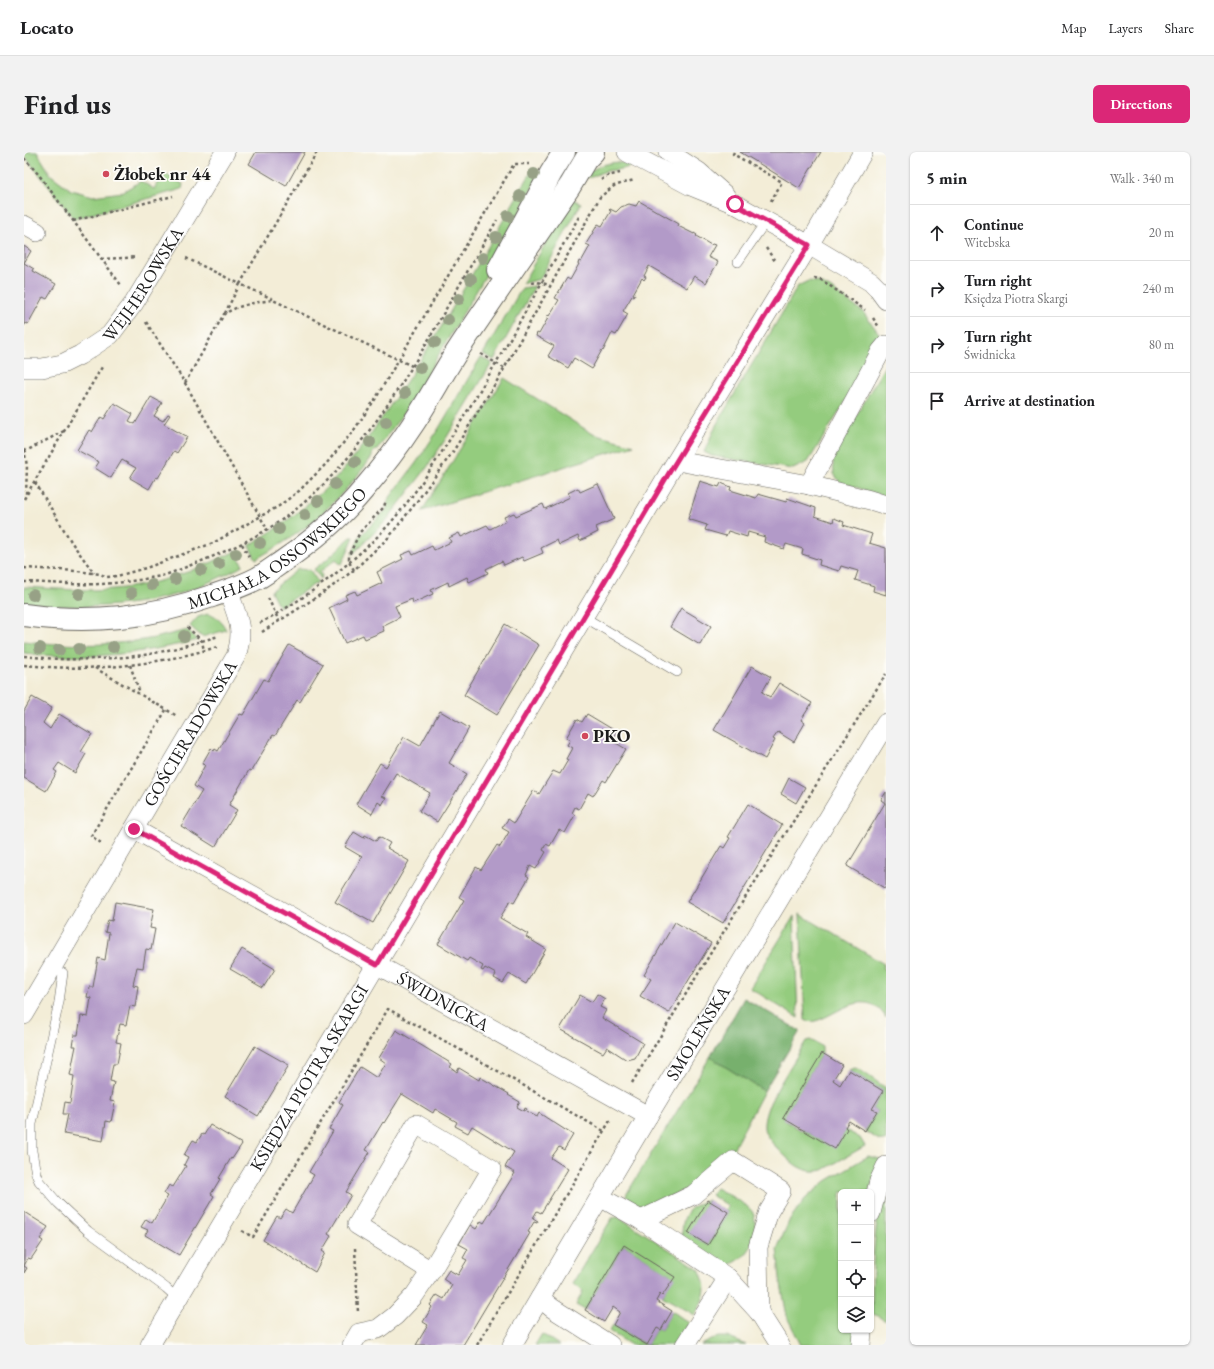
<!DOCTYPE html>
<html lang="en">
<head>
<meta charset="utf-8">
<style>
  :root { --surface:#fff; --page:#f2f2f2; --text:#202124; --muted:#757577; --line:#e0e0e0; --accent:#db2777 }
  body { margin:0; font-family:"EB Garamond",serif; background:var(--page); color:var(--text) }
  .controls { position:absolute; right:12px; bottom:12px; display:grid; overflow:hidden; border-radius:6px; box-shadow:0 1px 3px #0004 }
  .controls button { width:36px; height:36px; display:grid; place-items:center; padding:0; border:0; border-bottom:1px solid var(--line); background:var(--surface); color:var(--text); font:20px sans-serif }
  .stop { position:absolute; width:12px; height:12px; margin:-9px; border:3px solid #db2777; border-radius:50%; background:#fff }
  .stop.end { background:#db2777; border-color:#fff; box-shadow:0 1px 4px #0008 }
  .list { margin:0; padding:0; list-style:none }
  h2 { display:flex; justify-content:space-between; align-items:center; height:52px; margin:0; padding:0 16px; font-size:17px }
  h2 small { font-size:13px; font-weight:400; color:var(--muted) }
  .list li { display:grid; grid-template-columns:26px 1fr auto; gap:12px; align-items:center; box-sizing:border-box; height:56px; padding:0 16px; border-top:1px solid var(--line) }
  .list b { display:block; font-size:15px; white-space:nowrap }
  .list p { margin:0; font-size:13px; white-space:nowrap; color:var(--muted) }
  .list em { font-size:13px; font-style:normal; color:var(--muted) }
  .icon { flex:none; width:22px; height:22px; fill:none; stroke:currentColor; stroke-width:2; stroke-linecap:round; stroke-linejoin:round }
  .map { position:relative; flex:none; width:862px; height:1193px; overflow:hidden; border-radius:6px }
  header { display:flex; align-items:center; gap:24px; box-sizing:border-box; height:56px; padding:0 20px; background:var(--surface); border-bottom:1px solid var(--line) }
  header strong { font-size:19px }
  nav { display:flex; gap:22px; margin-inline-start:auto; font-size:14px }
  .intro { display:flex; align-items:center; justify-content:space-between; box-sizing:border-box; height:96px; padding:0 24px }
  h1 { margin:0; font-size:28px }
  .button { padding:10px 18px; border-radius:6px; background:var(--accent); color:#fff; font-size:14px; font-weight:700 }
  main { display:flex; gap:24px; padding:0 24px }
  aside { flex:1; background:var(--surface); border-radius:6px; box-shadow:0 1px 3px #0004 }
  .map>svg:first-child { display:block }
</style>
</head>
<body>
<header>
<strong>Locato</strong>
<nav><a>Map</a><a>Layers</a><a>Share</a></nav>
</header>
<div class="intro"><h1>Find us</h1><a class="button">Directions</a></div>
<main>
<div class="map">
<svg width="862" height="1193" viewBox="0 0 862 1193">
  <rect width="100%" height="100%" fill="#fdfcf7"/>
  <filter id="ink" filterUnits="userSpaceOnUse"><feTurbulence type="fractalNoise" baseFrequency=".025" numOctaves="2"/><feDisplacementMap in="SourceGraphic" scale="8" xChannelSelector="R" yChannelSelector="G"/><feConvolveMatrix kernelMatrix="1 2 1 2 8 2 1 2 1" color-interpolation-filters="sRGB"/></filter>
  <filter id="wash" filterUnits="userSpaceOnUse"><feTurbulence type="fractalNoise" baseFrequency=".012" numOctaves="4" result="noise"/><feDisplacementMap in="SourceGraphic" scale="16" xChannelSelector="R" yChannelSelector="G"/><feGaussianBlur stdDeviation="0.9" result="paint"/><feColorMatrix in="noise" values="0 0 0 0 0 0 0 0 0 0 0 0 0 0 0 0 0 1.4 0 .05"/><feComposite in="paint" operator="in"/></filter>
  <g filter="url(#wash)">
    <rect width="100%" height="100%" fill="#f3edd7"/>
    <!-- green -->
    <path fill="#94cc7e" stroke="#58744d" d="M0 0H13L27 23 47 38 69 44 98 40 117 29 130 37 139 21 159 32 158 37 50 67 0 3Z
      M594 10 608 13C600 19 588 17 579 20 573 22 568 27 561 25 569 15 581 11 594 10Z
      M509 17 516 20 481 91 383 256 353 298C349 299 348 301 348 305 330 329 311 351 288 370 270 385 251 396 232 407L226 396V393C257 374 285 354 310 328 332 305 350 277 368 251 420 176 463 95 509 17Z
      M548 46 557 52 516 127 498 132Z
      M784 129 794 130 806 136 839 160 860 188 784 310 769 317 688 304 680 300 691 275 774 134Z
      M511 134 470 208 459 202 498 136Z
      M457 205 468 211 421 288 402 317 362 369 328 403 336 384 362 358 364 348 392 311 412 281Z
      M862 212V345L816 330 810 322 809 308 818 288Z
      M480 226 569 282 610 293 398 359Z
      M327 385H330L318 412 315 411 312 407 296 420 298 424 297 427 290 417 301 409Z
      M212 399 216 405 215 406 219 414C200 424 180 433 160 440 109 456 52 458 0 450V435C37 437 76 441 113 434 147 428 181 414 212 399Z
      M274 417 286 418 294 430 255 455 247 439Z
      M184 462C193 465 198 469 202 478L178 485 166 474 174 465Z
      M164 478 174 488C117 502 58 509 0 501V489C39 494 80 494 119 488 134 486 149 481 164 478Z
      M776 762 860 812 858 816 862 818V866C838 826 799 879 781 868Z
      M770 764 774 866 726 836Z
      M786 888 794 892 798 895V901L759 967 778 979 779 978 811 996 822 978 836 986 841 994 799 1018C783 1022 772 1015 761 1004 754 997 745 989 741 980 738 973 742 960 745 953 755 932 770 909 782 889Z
      M686 905 740 939 706 1003 663 1037 611 1059 606 1054 602 1043Z
      M831 916 836 918 862 936V988L861 989 855 988 841 979 853 959 848 957 859 939 825 918Z
      M844 1004 856 1007 845 1040H817V1178H831L830 1193H777L763 1165 756 1126 753 1097 766 1067 781 1047 802 1029Z
      M862 1034V1169L848 1161C849 1118 848 1075 862 1034Z
      M692 1036C701 1041 719 1050 726 1057 730 1061 731 1066 731 1071 733 1094 721 1108 700 1115L658 1085C658 1063 663 1055 684 1048L665 1081 684 1093 704 1060 701 1058 705 1054 687 1043Z
      M595 1065 675 1117C685 1138 681 1144 671 1163L638 1144 650 1125 600 1093 561 1158 552 1153 559 1139 548 1132 588 1066Z
      M648 1159 665 1171 652 1193H623L633 1176 637 1178Z
      M589 1173 622 1193H607L585 1179Z
      M518 1182 535 1193H511Z
      M694 1185H703L722 1193H677Z"/>
    <!-- forest -->
    <path fill="#77b06d" stroke="#4a6644" d="M720 846 776 879 740 939 686 905Z"/>
    <g id="blocks">
      <!-- building -->
      <path fill="#b29ac8" d="M232 0H281L262 34 225 12Z
        M716 0H797L775 36Z
        M615 49 655 72 654 74 670 82V81L673 83 672 84 687 93 688 92 691 93 684 105 694 110 682 131 670 124 663 136 625 114 620 124 622 125 620 128 618 126 609 142 611 143 610 145 608 144 599 159 604 162 592 183 588 181 579 199 578 198 569 214H570L568 217 550 206 544 216 524 204 530 194 512 184 513 181 515 182 524 166H523L524 163 525 164 535 148 531 146 543 126 546 128 555 112H554L555 109 557 110 566 94 562 92 574 72 578 74 587 59 585 58 586 57 592 60 597 55 605 52 612 54Z
        M0 94 7 99 0 111Z
        M0 111 10 117 9 119 32 132 23 147 19 145 4 172 2 171 0 174Z
        M127 245 138 251 130 264 139 269 144 262 146 263 140 272 163 285 153 301 150 299 134 326 132 325 125 337 106 326 112 316 98 308 87 326 71 316 75 310 53 298 65 278 68 280 77 265 80 267 90 251 109 262 105 269 111 272Z
        M676 329 695 335 697 331 707 335 706 338 732 346 734 342 762 350 763 346 792 356 791 364 809 370 810 366 820 370 819 373 848 382 845 391 862 396V443L849 439 850 434 831 428 834 419 817 414 815 419 795 413 796 408 778 402 779 397 762 392 760 397 740 390 741 385 724 380 723 385 704 379 702 384 681 378 683 373 664 367Z
        M574 332 590 367 572 375 574 380 556 389 554 384 535 393 533 388 517 396 519 401 500 409 498 405 480 413 478 409 462 417 464 421 445 430 443 425 425 434 424 430 407 438 409 442 389 451 388 447 371 454 376 465 358 474 360 479 341 487 339 483 321 491 305 456 323 447 321 443 331 439 333 443 358 431 353 420 379 407 377 403 387 399 389 403 408 394 410 398 427 390 425 386 435 381 437 385 463 373 466 377 482 369 480 365 490 361 492 364 519 352 521 357 546 345 544 341 554 336 556 340Z
        M657 456 687 474 676 493 646 475Z
        M481 472 515 493 473 563 440 543Z
        M265 493 299 512 276 550 273 548 251 584 249 583 227 619 225 618 205 653 213 658 191 695 157 674 178 639 170 634 181 613 178 612 187 596 190 599 191 597 194 599 216 562 219 563 240 527 244 529Z
        M728 514 747 525 738 540 746 545 755 531 788 551 777 568 781 571 770 590 754 580 749 587 751 588 741 607 690 578Z
        M8 545 28 556 19 571 26 577 35 562 68 582 57 600 62 602 51 621 35 611 30 618 33 620 22 639 0 626V559Z
        M416 559 445 576 425 611 443 622 413 670 395 659 406 641 372 621 358 644 362 646 358 653 354 650 348 662 332 652 356 611 362 615 380 585 396 594Z
        M563 562 593 580 587 588 602 597 582 630 579 628 569 644 564 641 555 657 551 655 548 661 551 663 541 681 535 678 526 694 522 692 519 698 522 700 512 717 506 714 502 723 505 725 490 751 486 749 476 766 504 782 502 785 522 797 502 832 485 822 479 831 470 826 472 822 461 816 459 819 457 818 459 814 445 806 443 809 414 792 440 748 435 745 452 715 457 718 473 693 476 695 485 680 478 676 484 667 490 671 510 638 515 642 529 619 536 622 544 608 542 607 548 596 543 593 546 588 542 586 553 567 558 570Z
        M765 626 781 635 772 651 757 642Z
        M862 640V737L823 714 861 651 857 648Z
        M724 652 758 673 699 771 663 750 697 694 700 696 706 686 704 685Z
        M330 680 340 686 341 683 352 689 355 685 366 691 363 696 385 709 349 771 311 750 338 705 321 695Z
        M91 750 130 757 126 776 131 777 127 798 122 797 119 816 113 815 109 833 114 834 111 855 106 854 102 873 96 872 92 890 97 891 93 912H89L86 929 90 930 86 949 91 950 87 970 82 969 79 989 40 982 44 962H39L41 950 46 951 50 924 46 923 52 894H48L50 883H54L57 864 64 865 67 846 63 845 65 835H69L74 806 81 808 85 781 81 780 84 768 88 769Z
        M651 770 687 791 645 861 616 844 627 827 620 823Z
        M218 797 251 817 239 836 206 817Z
        M573 842 581 847 576 855 582 858 578 866 619 891 611 906 603 908 583 895 579 901 536 877 556 843 568 850Z
        M372 878 428 912 426 915 433 920 435 916 455 928 456 925 485 942 484 943 496 950 493 955 500 959 501 956 503 957 502 959 513 965 515 961 549 983 540 998 535 995 527 1006 544 1017 517 1061 513 1059 509 1066 514 1069 513 1071 510 1070 504 1080 506 1081 439 1193H392L404 1173 399 1170 408 1155 406 1153 413 1143 420 1147 428 1133 419 1127 425 1118 434 1123 443 1108 439 1106 444 1097 435 1092 446 1073 452 1077 457 1069 460 1071 491 1021 481 1015 490 1000 448 974 444 981 431 974 433 970 411 957 409 961 378 942 360 971 359 970 342 998 346 1000 322 1040 327 1043 304 1082 307 1084 298 1099 301 1101 291 1120 239 1088 253 1064 256 1066 262 1057 268 1061 290 1023 285 1020 309 979 305 977 319 953 315 950 336 915 353 926 362 911 355 906Z
        M231 894 265 913 234 964 201 944Z
        M798 901 818 913 809 928 816 933 825 918 859 939 848 957 853 959 841 979 825 969 821 975 823 977 811 997 759 966Z
        M186 973 218 992 208 1007 207 1006 195 1026 196 1027 187 1042 190 1044 155 1103 121 1083 124 1078 117 1075 122 1067 128 1071 144 1044 140 1042 145 1033 149 1035 162 1014 160 1013 164 1005 160 1003 169 988 173 990 178 982 180 983Z
        M684 1048 704 1060 684 1093 664 1081Z
        M0 1060 24 1075 16 1087 19 1089 7 1107 4 1106 0 1114 3 1116 0 1121Z
        M600 1093 651 1125 638 1144 636 1142 632 1149 648 1159 637 1178 633 1176 623 1193 589 1173 596 1160 589 1155 580 1170 561 1158Z"/>
    </g>
  </g>
  <g filter="url(#ink)">
    <use href="#blocks" fill-opacity="0" stroke="#67655d" stroke-width="1"/>
    <g fill="none" stroke-linecap="round" stroke-linejoin="round">
      <defs>
        <path id="service" d="M714 110 742 69
          M560 465 653 520
          M39 821 35 850 8 972V999L12 1022 15 1029 34 1051 64 1079 142 1136 154 1147"/>
        <g id="minor">
          <path d="M603 0 667 34 711 52 785 93 847 130 854 137 862 148"/>
          <path d="M644 0 675 20 701 43"/>
          <path d="M0 73 13 80"/>
          <path id="s1" d="M0 216H18L38 212 56 203 86 183 110 151 201 0"/>
          <path d="M653 309 785 333 846 348 862 353"/>
          <path d="M785 333 857 199 862 193"/>
          <path id="s2" d="M110 677 624 964"/>
          <path id="s3" d="M0 863 212 504C221 478 213 463 204 439"/>
          <path d="M576 1045 617 1068 704 1126 735 1160 756 1193"/>
          <path d="M847 1061 855 1029 862 1014"/>
          <path d="M617 1068 669 1043 709 1009 757 1039 745 1059 734 1095 735 1160"/>
          <path d="M516 1146 528 1156 586 1193"/>
          <path id="s4" d="M126 1193 645 321 785 93 839 0"/>
          <path d="M328 1193 335 1181 354 1177 371 1164 390 1144 407 1119 468 1017 392 972 333 1073 407 1119"/>
          <path id="s5" d="M488 1193 624 964 862 571"/>
          <path d="M661 1193 704 1126"/>
          <path d="M837 1193 838 1178"/>
        </g>
        <g id="tertiary">
          <path d="M474 118 527 21 540 0"/>
          <path id="s6" d="M0 463C67 472 125 466 188 444 203 439 219 434 234 426 241 422 248 417 255 412 286 391 315 367 339 338 357 317 374 295 389 272 404 249 417 225 432 201 469 145 508 90 546 34L562 7 569 0"/>
        </g>
      </defs>
      <!-- service casing -->
      <use href="#service" stroke="#67655d" stroke-width="10"/>
      <!-- minor casing -->
      <use href="#minor" stroke="#67655d" stroke-width="20"/>
      <!-- tertiary casing -->
      <use href="#tertiary" stroke="#67655d" stroke-width="24"/>
      <!-- path -->
      <path stroke="#67655d" stroke-width="2.5" stroke-dasharray="3 3" stroke-linecap="butt" d="M710 0 709 2 758 30 747 49
        M0 6 15 23 97 133
        M577 28 583 24 596 21
        M49 69 149 44
        M742 96 751 109
        M162 106 216 132 201 161
        M77 107 100 106 112 105
        M790 126 796 127 841 158
        M508 131 513 130 526 133
        M249 147 216 132 293 0
        M849 166 855 175
        M122 170 161 231 243 377
        M457 202 480 216
        M161 231 200 162C214 153 233 150 249 148L388 214
        M0 297 3 314 2 343
        M0 300 40 279
        M11 330 48 391 70 421
        M0 347 78 215
        M218 392 225 405
        M0 416 53 419 76 422 83 425 93 424 122 416 189 391 255 354 275 339 302 312 330 278 352 246 490 12H505
        M330 418 325 410V403L336 380 360 355 362 348
        M0 430C30 431 61 434 90 431 104 430 128 426 141 423 153 419 164 414 175 410 211 396 246 379 276 354 331 308 373 241 409 180 430 142 452 105 473 68
        M244 446 255 469
        M236 471C279 448 320 418 355 383 386 352 413 308 436 271 478 203 516 133 556 63
        M163 476H164L178 489 180 499
        M238 480 302 439 330 418 365 385 391 352 428 301 476 224 576 45 590 34 610 28
        M0 504C40 509 80 508 120 503 145 499 170 491 195 484
        M0 513C68 520 128 514 193 495
        M106 513 116 541
        M71 516 153 564
        M77 691 67 684 142 558
        M608 931 697 784 862 522
        M218 1079 229 1085 364 857 580 979
        M331 1096 334 1161
        M453 1193 587 967"/>
      <!-- service -->
      <use href="#service" stroke="#fff" stroke-width="9"/>
      <!-- minor -->
      <use href="#minor" stroke="#fff" stroke-width="19"/>
      <!-- tertiary -->
      <use href="#tertiary" stroke="#fff" stroke-width="22"/>
    </g>
    <!-- trees -->
    <g fill="#97a186">
      <circle cx="510" cy="22" r="6"/>
      <circle cx="496" cy="44" r="6"/>
      <circle cx="484" cy="64" r="6"/>
      <circle cx="472" cy="85" r="6"/>
      <circle cx="459" cy="106" r="6"/>
      <circle cx="447" cy="127" r="6"/>
      <circle cx="435" cy="147" r="6"/>
      <circle cx="424" cy="168" r="6"/>
      <circle cx="411" cy="190" r="6"/>
      <circle cx="396" cy="216" r="6"/>
      <circle cx="381" cy="241" r="6"/>
      <circle cx="362" cy="270" r="6"/>
      <circle cx="346" cy="290" r="6"/>
      <circle cx="331" cy="310" r="6"/>
      <circle cx="311" cy="332" r="6"/>
      <circle cx="294" cy="349" r="6"/>
      <circle cx="281" cy="363" r="6"/>
      <circle cx="255" cy="377" r="6"/>
      <circle cx="236" cy="391" r="6"/>
      <circle cx="212" cy="402" r="6"/>
      <circle cx="195" cy="412" r="6"/>
      <circle cx="177" cy="418" r="6"/>
      <circle cx="151" cy="427" r="6"/>
      <circle cx="128" cy="433" r="6"/>
      <circle cx="107" cy="441" r="6"/>
      <circle cx="55" cy="442" r="6"/>
      <circle cx="9" cy="443" r="6"/>
      <circle cx="160" cy="484" r="6"/>
      <circle cx="89" cy="495" r="6"/>
      <circle cx="16" cy="496" r="6"/>
      <circle cx="55" cy="497" r="6"/>
      <circle cx="35" cy="498" r="6"/>
    </g>
  </g>
  <g fill="none" stroke-linecap="round" stroke-linejoin="round" filter="url(#ink)">
    <!-- route -->
    <path stroke="#db2777" stroke-width="5" d="M110 677 353 813 645 321 785 93 711 52"/>
  </g>
  <!-- markers -->
  <g fill="#d1495b" stroke="#fdfcf7" stroke-width="1.5">
    <circle cx="82" cy="22" r="4"/>
    <circle cx="561" cy="584" r="4"/>
  </g>
  <g text-anchor="middle" stroke-width="3.5" stroke-linejoin="round" paint-order="stroke">
    <!-- poi labels -->
    <g font-size="18" font-weight="bold" fill="#1c1c1c" stroke="#fdfcf7" text-anchor="start">
      <text x="90" y="28">Żłobek nr 44</text>
      <text x="569" y="590">PKO</text>
    </g>
    <!-- street labels -->
    <g font-size="18" fill="#1c1c1c" stroke="#fdfcf7">
      <text dy="6" stroke="none"><textPath href="#s1" startOffset="155">WEJHEROWSKA</textPath></text>
      <text dy="6" stroke="none"><textPath href="#s6" startOffset="272">MICHAŁA OSSOWSKIEGO</textPath></text>
      <text dy="6" stroke="none"><textPath href="#s3" startOffset="327">GOŚCIERADOWSKA</textPath></text>
      <text dy="6" stroke="none"><textPath href="#s2" startOffset="354">ŚWIDNICKA</textPath></text>
      <text dy="6" stroke="none"><textPath href="#s5" startOffset="363">SMOLEŃSKA</textPath></text>
      <text dy="6" stroke="none"><textPath href="#s4" startOffset="311">KSIĘDZA PIOTRA SKARGI</textPath></text>
    </g>
  </g>
</svg>
<div class="controls">
<button>+</button>
<button>−</button>
<button><svg class="icon" aria-label="locate" viewBox="0 0 24 24"><circle cx="12" cy="12" r="6"/><path d="M12 2v4M12 18v4M2 12h4M18 12h4"/></svg></button>
<button><svg class="icon" aria-label="layers" viewBox="0 0 24 24"><path d="M12 4l9 5-9 5-9-5zM3 14l9 5 9-5"/></svg></button>
</div>
<div class="stop" style="left:711px;top:52px"></div>
<div class="stop end" style="left:110px;top:677px"></div>
</div>
<aside>
<h2>5 min<small>Walk · 340 m</small></h2>
<ul class="list">
<li><svg class="icon" aria-label="ahead" viewBox="0 0 24 24"><path d="M12 20V5M6 11l6-6 6 6"/></svg><div><b>Continue</b><p>Witebska</p></div><em>20 m</em></li>
<li><svg class="icon" aria-label="right" viewBox="0 0 24 24"><path d="M7 20v-9h11M14 6l5 5-5 5"/></svg><div><b>Turn right</b><p>Księdza Piotra Skargi</p></div><em>240 m</em></li>
<li><svg class="icon" aria-label="right" viewBox="0 0 24 24"><path d="M7 20v-9h11M14 6l5 5-5 5"/></svg><div><b>Turn right</b><p>Świdnicka</p></div><em>80 m</em></li>
<li><svg class="icon" aria-label="arrive" viewBox="0 0 24 24"><path d="M6 21V4h12l-3 4 3 4H6"/></svg><div><b>Arrive at destination</b></div></li>
</ul>
</aside>
</main>
</body>
</html>
